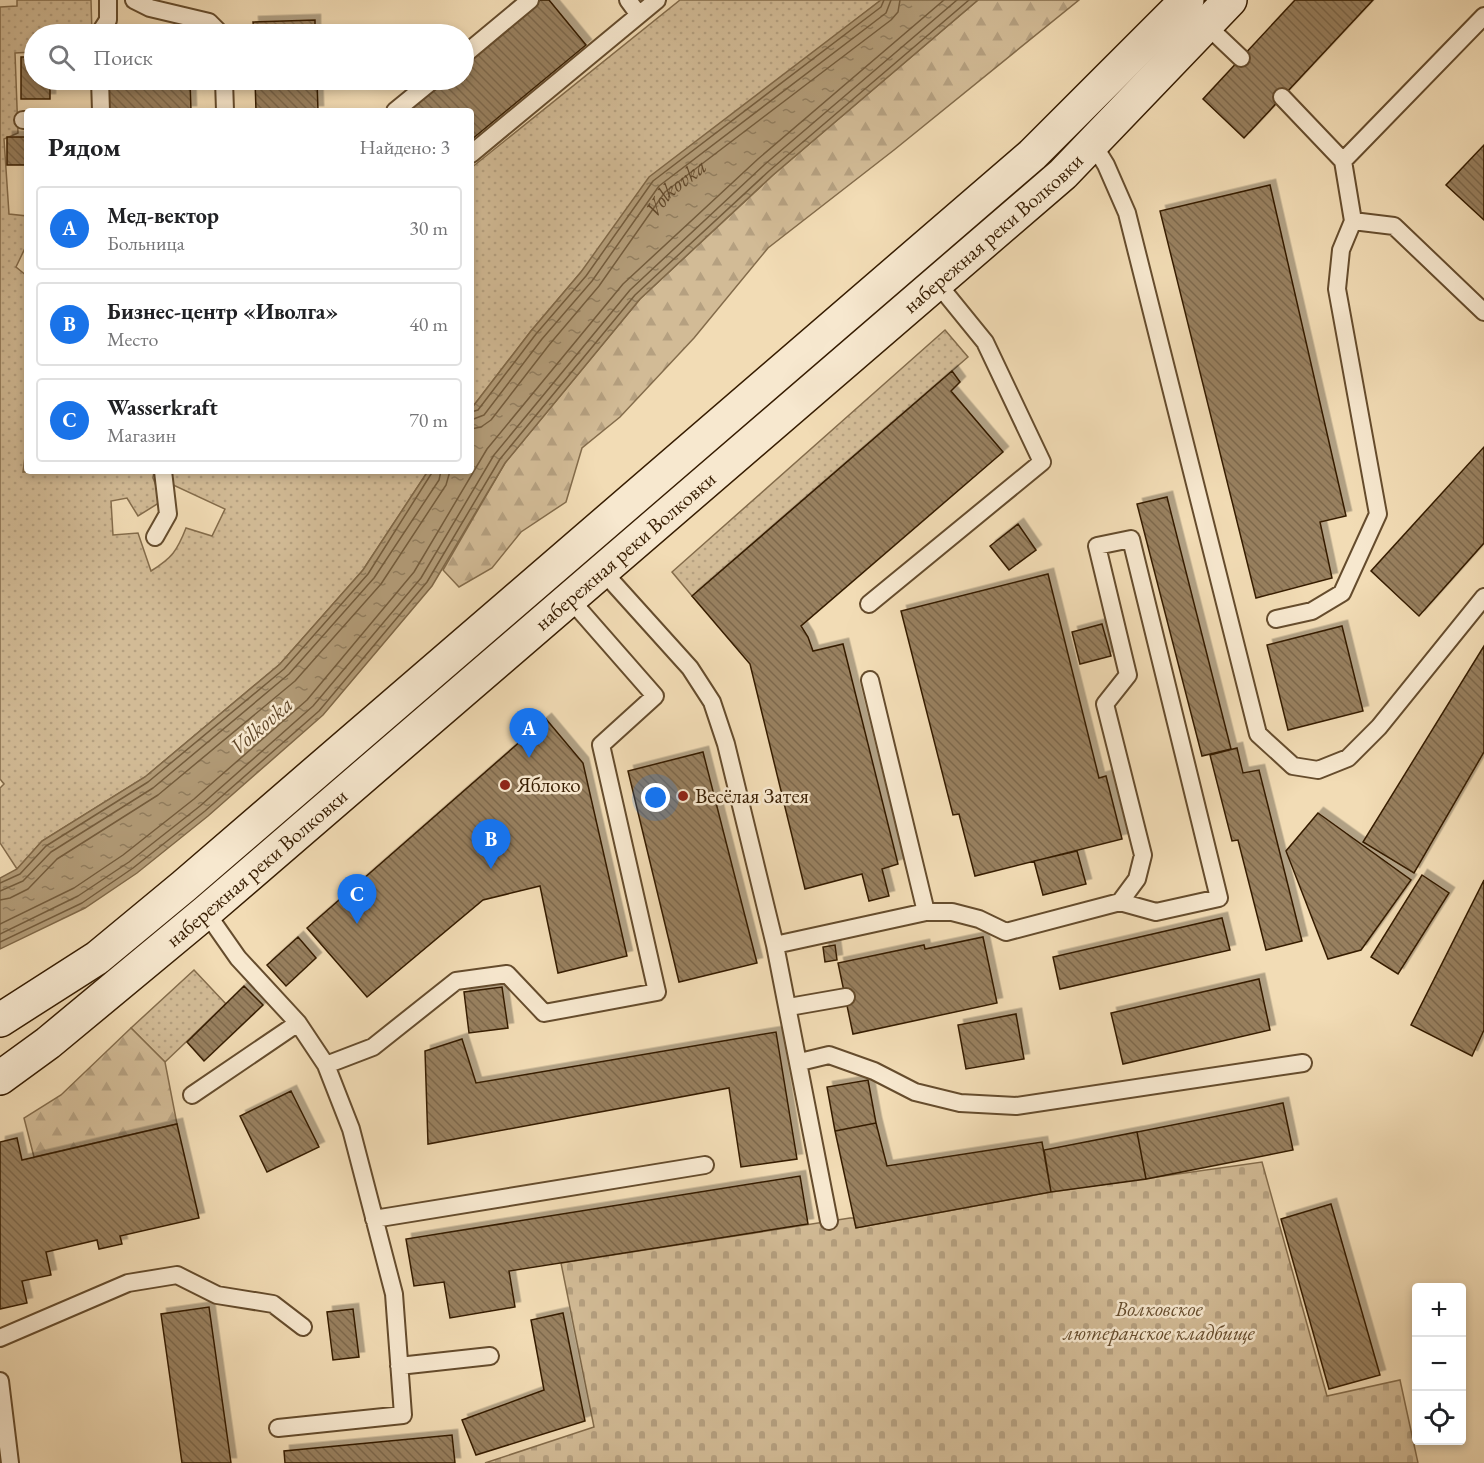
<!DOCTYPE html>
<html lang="ru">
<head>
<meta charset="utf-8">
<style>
  :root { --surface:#fff; --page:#f6f6f6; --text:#202124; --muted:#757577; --line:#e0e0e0; --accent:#1a73e8 }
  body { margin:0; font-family:"EB Garamond",serif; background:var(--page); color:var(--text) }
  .controls { position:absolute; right:18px; bottom:18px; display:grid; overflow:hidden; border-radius:6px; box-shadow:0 3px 9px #0003 }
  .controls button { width:54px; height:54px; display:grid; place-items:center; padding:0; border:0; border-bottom:2px solid var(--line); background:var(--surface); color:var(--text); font:30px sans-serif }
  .you { position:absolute; left:656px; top:798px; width:21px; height:21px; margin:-15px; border:4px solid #fff; border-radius:50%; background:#1a73e8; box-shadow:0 0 0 9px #1a73e833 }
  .badge { display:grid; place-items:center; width:39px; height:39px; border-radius:50%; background:var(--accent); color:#fff; font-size:20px; font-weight:700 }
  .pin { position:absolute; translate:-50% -50px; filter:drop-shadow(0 2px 3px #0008) }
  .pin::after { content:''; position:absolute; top:32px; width:21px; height:18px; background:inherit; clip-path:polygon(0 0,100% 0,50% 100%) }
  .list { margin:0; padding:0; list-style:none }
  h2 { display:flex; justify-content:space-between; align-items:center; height:78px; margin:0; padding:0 24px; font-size:26px }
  h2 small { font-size:20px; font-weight:400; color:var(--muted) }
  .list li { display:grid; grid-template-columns:39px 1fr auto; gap:18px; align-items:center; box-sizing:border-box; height:84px; margin:0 12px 12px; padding:0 12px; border:2px solid var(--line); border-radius:6px }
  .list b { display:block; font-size:22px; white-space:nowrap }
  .list p { margin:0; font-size:20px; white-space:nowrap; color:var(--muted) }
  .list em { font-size:20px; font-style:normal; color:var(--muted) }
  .icon { flex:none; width:33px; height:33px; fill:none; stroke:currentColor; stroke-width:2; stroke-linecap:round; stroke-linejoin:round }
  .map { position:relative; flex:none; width:1484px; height:1463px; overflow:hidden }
  .search { position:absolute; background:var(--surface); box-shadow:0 3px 9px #0003; left:24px; top:24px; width:450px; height:66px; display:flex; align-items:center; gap:15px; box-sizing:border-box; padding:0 21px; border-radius:33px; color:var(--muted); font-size:22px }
  .panel { position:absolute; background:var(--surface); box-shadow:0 3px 9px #0003; left:24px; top:108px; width:450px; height:366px; border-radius:6px }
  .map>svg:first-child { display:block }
</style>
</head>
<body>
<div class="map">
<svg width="1484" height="1463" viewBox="0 0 1484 1463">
  <defs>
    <pattern id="green-dots" width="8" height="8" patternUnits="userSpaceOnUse" patternTransform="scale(1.5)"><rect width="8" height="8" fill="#d2bb96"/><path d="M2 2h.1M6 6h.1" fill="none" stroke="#b5a080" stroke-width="1.8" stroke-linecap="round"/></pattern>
    <pattern id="forest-firs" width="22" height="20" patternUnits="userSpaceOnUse" patternTransform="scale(1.5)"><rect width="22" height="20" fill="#d2bb96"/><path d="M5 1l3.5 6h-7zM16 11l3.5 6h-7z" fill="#b5a080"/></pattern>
    <pattern id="cemetery-stones" width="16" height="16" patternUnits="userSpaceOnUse" patternTransform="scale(1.5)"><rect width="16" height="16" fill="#d2bb96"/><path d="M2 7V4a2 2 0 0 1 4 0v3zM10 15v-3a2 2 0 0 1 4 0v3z" fill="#b5a080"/></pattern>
    <pattern id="water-ripples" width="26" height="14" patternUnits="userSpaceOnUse" patternTransform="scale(1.5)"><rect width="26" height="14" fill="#b29b77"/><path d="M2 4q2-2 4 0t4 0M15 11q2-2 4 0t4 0" fill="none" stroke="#927e5f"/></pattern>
    <pattern id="building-back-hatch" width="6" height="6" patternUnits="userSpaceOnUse" patternTransform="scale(1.5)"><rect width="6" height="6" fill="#98805e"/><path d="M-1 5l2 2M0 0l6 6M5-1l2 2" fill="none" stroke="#7d684b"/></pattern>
    <filter id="shadow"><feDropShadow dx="5.5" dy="-5.5" stdDeviation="0" flood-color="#0004"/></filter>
  </defs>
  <rect width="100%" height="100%" fill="#f2dcb5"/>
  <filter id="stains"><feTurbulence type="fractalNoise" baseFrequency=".00333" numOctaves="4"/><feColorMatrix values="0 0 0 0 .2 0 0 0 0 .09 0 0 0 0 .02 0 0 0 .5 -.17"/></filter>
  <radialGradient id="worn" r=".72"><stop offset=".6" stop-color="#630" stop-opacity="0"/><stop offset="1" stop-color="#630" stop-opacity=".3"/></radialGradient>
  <!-- green -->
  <path fill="url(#green-dots)" stroke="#846c4b" stroke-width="1.5" d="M17 0H91L92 34H34V52L15 53 18 133 4 139 9 214 27 216V244L16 267 27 276V441L23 472 154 471 153 478 162 501 138 516 127 498 111 501 113 535 138 533 151 571C172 558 177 551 186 528L212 536 225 509 171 484 170 471H428L363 570 280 664 145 777 42 841 17 869 0 843V788L4 784 0 779V7L17 6Z
    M680 0H881L775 83 581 272 531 331 471 409V168Z
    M945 330 968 357 692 596 672 572Z
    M194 970 226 1004 165 1062 131 1028Z"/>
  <!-- forest -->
  <path fill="url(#forest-firs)" stroke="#846c4b" stroke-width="1.5" d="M978 0H1079L894 150 768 248 694 338 620 417 582 448 566 502 521 532 492 568 459 587 443 570 505 463 640 299 773 175Z
    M131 1028 165 1062 177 1124 34 1157 24 1118 61 1095Z"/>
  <!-- cemetery -->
  <path fill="url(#cemetery-stones)" stroke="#846c4b" stroke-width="1.5" d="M1262 1162 1327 1396 1400 1380 1418 1463H485L594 1427 561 1263 850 1218H854L856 1228 1051 1192Z"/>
  <!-- water -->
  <path fill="url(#water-ripples)" stroke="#806847" stroke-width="1.5" d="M881 0H978L773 175 640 299 505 463 432 586 323 715 208 816 137 873 85 908 0 949V878L17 869 42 841 145 777 280 664 363 570 428 471H471V409L531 331 581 272 649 177Z"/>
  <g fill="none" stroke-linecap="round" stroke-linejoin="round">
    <!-- shore -->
    <g stroke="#745c3c" stroke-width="1.5">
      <path d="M471 412 478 410 536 334 586 276 653 181 881 7 884 0"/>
      <path d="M471 420 484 415 542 339 592 281 659 186 886 13 891 0"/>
      <path id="s1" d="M471 429 481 427 491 420 549 345 599 286 665 192 891 20 898 12 900 0"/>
      <path d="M0 883 20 874 46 846 148 782 284 669 368 574 433 471"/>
      <path d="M0 891 23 881 51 852 153 788 289 674 374 578 439 480 441 471"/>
      <path d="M0 900 10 898 28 889 57 859 158 795 295 681 381 584 446 485 450 471"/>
      <path d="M0 924 74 888 123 855 194 799 307 700 414 572 487 449 623 284 758 159 944 0"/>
      <path d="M0 934 78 896 129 862 200 806 313 706 421 578 494 455 630 290 764 165 957 0"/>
      <path d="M0 942 82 903 133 868 205 811 319 711 427 582 500 459 635 295 769 171 969 0"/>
    </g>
  </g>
  <!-- building -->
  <path fill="url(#building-back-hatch)" stroke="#361c00" stroke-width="1.5" filter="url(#shadow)" d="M540 0H549L586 45 471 140V111H406L444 80H464V63Z
    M1295 0H1373L1244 138 1203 99Z
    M315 20V34H254L253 22Z
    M21 57H34V80H50V99H21Z
    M108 80H190L191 111H109Z
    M255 80H317L318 111H256Z
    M7 137H27V165H7Z
    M1484 145V220L1446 185Z
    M1270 185 1346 516 1320 522 1332 578 1256 598 1160 211Z
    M952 371 960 382 951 391 1003 452 801 626 808 637 813 651 843 644 898 864 882 869 889 896 869 901 862 874 805 889 750 664 692 596Z
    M1484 447V543L1419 616 1371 571Z
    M1167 497 1231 749 1202 756 1137 504Z
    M1018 524 1036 550 1009 570 990 546Z
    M1048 574 1099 778 1106 776 1122 839 975 876 959 814 953 815 901 611Z
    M1102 624 1111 656 1080 664 1072 632Z
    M1342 626 1363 711 1288 730 1267 645Z
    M1484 646V752L1414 873 1363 842Z
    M546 719 583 763 627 956 558 973 540 886 483 900 367 997 307 928Z
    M1237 748 1243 773 1259 770 1302 941 1266 950 1238 840 1232 841 1210 755Z
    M703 752 757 963 679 982 628 771Z
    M1318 813 1411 880 1361 950 1328 959 1286 851Z
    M1077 851 1086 884 1043 895 1034 861Z
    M1422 875 1449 893 1398 974 1371 957Z
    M1484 880V1030L1472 1056 1411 1025Z
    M1222 918 1230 950 1060 989 1053 957Z
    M298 937 316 958 286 986 267 965Z
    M983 937 997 1003 853 1034 838 963 924 945 925 949Z
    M835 945 837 960 825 962 823 947Z
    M1259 979 1270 1030 1123 1064 1111 1013Z
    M244 986 263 1005 204 1061 187 1042Z
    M502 987 508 1028 469 1033 464 992Z
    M1016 1014 1024 1059 966 1069 958 1025Z
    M776 1032 797 1159 741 1167 729 1088 428 1144 425 1051 462 1039 476 1083Z
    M868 1080 876 1123 835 1131 827 1087Z
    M291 1091 319 1147 267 1172 240 1116Z
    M1283 1103 1293 1150 1146 1179 1137 1132Z
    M876 1123 887 1166 1042 1142 1051 1192 856 1228 835 1131Z
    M177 1124 199 1218 120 1236 122 1244 99 1249 97 1240 46 1252 51 1275 22 1281 27 1303 0 1309V1142L17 1138 22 1160Z
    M1137 1132 1146 1179 1051 1192 1044 1150Z
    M800 1176 808 1224 509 1271 515 1307 450 1318 444 1282 414 1286 406 1239Z
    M1331 1204 1380 1375 1329 1389 1281 1219Z
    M209 1307 231 1463H182L161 1314Z
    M353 1309 359 1357 333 1360 327 1312Z
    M563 1313 585 1421 476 1455 462 1420 544 1390 531 1320Z
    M452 1435 455 1463H285L284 1451Z"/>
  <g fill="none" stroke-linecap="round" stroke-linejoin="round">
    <defs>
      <path id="lane" d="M134 0 150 8 209 22 221 34
        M628 0 639 15
        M1202 21 1241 58
        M99 34 108 20V0
        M464 55 530 0
        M100 80 101 111
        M224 80 225 111
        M1282 97 1343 161 1484 16
        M395 111 433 80
        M23 120H27
        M1090 139 1106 165 1127 213 1258 734 1293 766 1318 770 1348 758 1379 727 1484 597
        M471 154 657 0
        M1353 221 1394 226 1484 312
        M155 537 168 514 163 471
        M598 566 690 668 712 702 726 744 775 945 829 1221
        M869 604 1042 462 985 342 933 278
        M1276 619 1312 611 1342 593 1378 514 1337 289 1341 250 1353 221 1343 161
        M870 680 926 912
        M203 908 238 958 298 1023 326 1065 351 1129 394 1294 403 1415 278 1428
        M775 945 926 912H952L979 919 1006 932 1120 902 1156 912 1219 898 1131 539 1097 546 1128 675 1105 704 1143 855 1137 879 1120 902
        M789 1007 846 997
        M800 1062 829 1055 874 1071 915 1092 960 1103 1016 1106 1303 1063
        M326 1065 373 1047 456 981 507 974 544 1013 657 992 601 745 655 696 570 599
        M192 1095 298 1023
        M374 1219 705 1165
        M0 1338 128 1283 177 1275 217 1295 273 1304 303 1327
        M399 1366 490 1356
        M0 1381 10 1463"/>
      <g id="secondary">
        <path d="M0 1020 97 958 184 886 1032 155 1187 0"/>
        <path id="s2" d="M0 1078 48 1043 206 912 1063 174 1230 0"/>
      </g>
    </defs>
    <!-- lane casing -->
    <use href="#lane" stroke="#654c2d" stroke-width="20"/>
    <!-- secondary casing -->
    <use href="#secondary" stroke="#361c00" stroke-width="36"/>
    <!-- lane -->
    <use href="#lane" stroke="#f7e8cf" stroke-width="16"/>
    <!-- secondary -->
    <use href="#secondary" stroke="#f7e8cf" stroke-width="33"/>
  </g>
  <!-- markers -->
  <g fill="#8f2418" stroke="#f7e8cf" stroke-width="2">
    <circle cx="505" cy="785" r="6"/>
    <circle cx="683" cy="796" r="6"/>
  </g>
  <g text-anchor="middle" stroke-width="5" stroke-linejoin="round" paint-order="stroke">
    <!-- street labels -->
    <g font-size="21" fill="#361c00" stroke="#f7e8cf">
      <text dy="7" stroke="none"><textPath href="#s2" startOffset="1304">набережная реки Волковки</textPath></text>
      <text dy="7" stroke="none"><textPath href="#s2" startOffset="818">набережная реки Волковки</textPath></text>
      <text dy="7" stroke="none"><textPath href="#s2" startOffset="332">набережная реки Волковки</textPath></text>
    </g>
    <!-- poi labels -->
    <g font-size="21" fill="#361c00" stroke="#f7e8cf" text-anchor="start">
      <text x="517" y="792">Яблоко</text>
      <text x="695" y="803">Весёлая Затея</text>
    </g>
    <!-- park labels -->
    <g font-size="21" font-style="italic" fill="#654c2d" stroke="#f7e8cf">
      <text x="1159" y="1316">Волковское<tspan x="1159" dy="24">лютеранское кладбище</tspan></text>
    </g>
    <!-- water labels -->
    <g font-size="22" font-style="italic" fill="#61482a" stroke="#f7e8cf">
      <text dy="8" stroke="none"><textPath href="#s1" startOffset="320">Volkovka</textPath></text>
      <text transform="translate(261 725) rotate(-41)" y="8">Volkovka</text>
    </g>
  </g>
  <rect width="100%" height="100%" filter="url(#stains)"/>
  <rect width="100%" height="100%" fill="url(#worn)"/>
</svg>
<div class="controls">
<button>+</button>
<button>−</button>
<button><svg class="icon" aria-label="locate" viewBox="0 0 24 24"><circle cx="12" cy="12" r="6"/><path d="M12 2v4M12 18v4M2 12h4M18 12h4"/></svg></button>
</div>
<div class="you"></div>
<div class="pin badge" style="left:529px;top:758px">A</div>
<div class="pin badge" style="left:491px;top:869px">B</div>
<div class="pin badge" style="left:357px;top:924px">C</div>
<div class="search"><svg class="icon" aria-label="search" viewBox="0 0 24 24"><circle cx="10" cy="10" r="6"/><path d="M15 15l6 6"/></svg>Поиск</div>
<section class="panel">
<h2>Рядом<small>Найдено: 3</small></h2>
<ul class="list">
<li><span class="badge">A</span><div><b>Мед-вектор</b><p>Больница</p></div><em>30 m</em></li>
<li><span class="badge">B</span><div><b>Бизнес-центр «Иволга»</b><p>Место</p></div><em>40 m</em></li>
<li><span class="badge">C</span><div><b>Wasserkraft</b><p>Магазин</p></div><em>70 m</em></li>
</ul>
</section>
</div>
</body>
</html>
